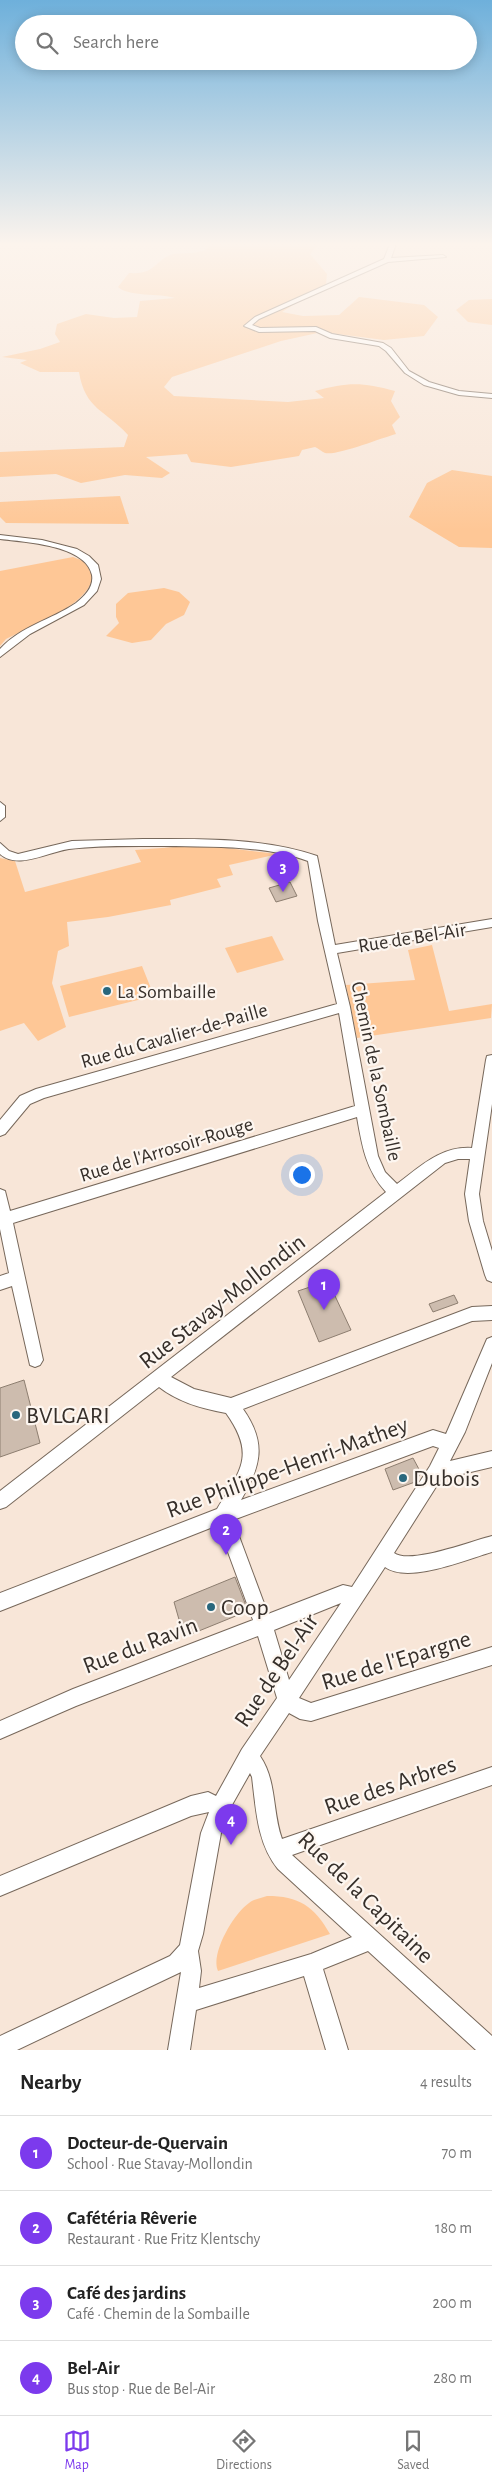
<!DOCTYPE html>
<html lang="en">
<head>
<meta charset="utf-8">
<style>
  :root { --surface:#fff; --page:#f6f6f6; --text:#222; --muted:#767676; --line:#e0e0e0; --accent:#7c3aed }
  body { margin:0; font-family:"Alegreya Sans",sans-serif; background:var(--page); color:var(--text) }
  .you { position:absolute; left:301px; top:1174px; width:18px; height:18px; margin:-12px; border:4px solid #fff; border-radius:50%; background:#1a73e8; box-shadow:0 0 0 8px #1a73e833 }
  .badge { display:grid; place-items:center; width:32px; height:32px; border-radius:50%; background:var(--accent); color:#fff; font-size:16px; font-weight:700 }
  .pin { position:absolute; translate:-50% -41px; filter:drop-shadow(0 1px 2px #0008) }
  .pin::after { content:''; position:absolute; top:26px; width:18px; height:15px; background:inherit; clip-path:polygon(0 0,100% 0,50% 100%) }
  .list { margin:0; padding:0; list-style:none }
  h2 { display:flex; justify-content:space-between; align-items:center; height:65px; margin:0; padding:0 20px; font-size:21px }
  h2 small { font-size:16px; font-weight:400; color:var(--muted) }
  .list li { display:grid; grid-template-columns:32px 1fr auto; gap:15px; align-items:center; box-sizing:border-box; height:75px; padding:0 20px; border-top:1px solid var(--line) }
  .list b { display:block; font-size:19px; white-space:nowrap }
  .list p { margin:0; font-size:16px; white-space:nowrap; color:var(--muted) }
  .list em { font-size:16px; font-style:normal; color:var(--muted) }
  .icon { flex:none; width:28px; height:28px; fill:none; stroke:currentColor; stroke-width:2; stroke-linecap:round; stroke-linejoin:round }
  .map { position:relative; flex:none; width:492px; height:2050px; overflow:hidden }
  .search { position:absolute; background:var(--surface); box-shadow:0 2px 12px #0003; left:15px; right:15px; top:15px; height:55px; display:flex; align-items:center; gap:12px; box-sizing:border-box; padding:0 18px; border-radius:28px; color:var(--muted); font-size:19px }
  .sheet { height:365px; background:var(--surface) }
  nav { display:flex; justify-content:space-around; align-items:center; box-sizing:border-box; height:70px; border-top:1px solid var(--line); background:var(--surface); font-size:14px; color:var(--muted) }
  nav a { display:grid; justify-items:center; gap:2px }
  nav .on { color:var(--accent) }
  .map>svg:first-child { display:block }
</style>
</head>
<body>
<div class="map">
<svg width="492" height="2050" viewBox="0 0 492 2050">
  <rect width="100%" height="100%" fill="#f8e6d8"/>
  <!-- green -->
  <path fill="#fec796" d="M209 244H318L310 254 327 274 326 284 282 312 303 316 339 315 359 297 424 305 438 317 424 336 384 340 322 332 281 341 172 377 164 387 174 396 288 402 324 398 315 391C348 382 362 382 395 391L391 401 400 417 392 425 396 434C381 438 337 456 325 453 322 452 318 448 315 447L302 450 299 456 231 467 191 462 187 454 146 457 170 473 162 478 125 475 81 483 56 474 0 477V452L124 447 128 435C106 410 85 410 79 372H40L20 363 27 360 2 357 40 349 60 342 55 334 57 324 86 314 114 318 137 317 140 301 175 298C159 293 129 297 118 287L129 273C158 275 155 258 174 254 187 252 197 255 208 248Z
    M492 299V325L468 322 456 310 469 300Z
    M452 470 492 476V548L459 547 409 517 427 483Z
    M120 496 129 524 6 523 0 517V502Z
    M73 557 86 562 93 578C85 607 32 626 6 639L0 646V571Z
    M164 588 179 592 190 602 184 615 166 624 151 640 132 643 106 636 119 623 116 617V604L128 593Z
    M202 845 278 854 229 865 233 875 217 879 221 887 170 900 171 905 108 917 67 922 69 946 58 951 52 983 66 1027 38 1041 24 1023 0 1031V858L15 861 25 892 141 862 135 850Z
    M272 936 284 960 237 973 225 948Z
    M432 945 449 1011 492 1004 491 1018 357 1038 346 985 415 980 408 950Z
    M142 966 154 996 69 1017 60 986Z
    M267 1896C299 1896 314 1906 330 1934L218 1971C210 1954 234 1913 249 1903 254 1899 261 1898 267 1896Z"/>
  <!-- building -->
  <path fill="#cdbcae" stroke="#8d7e70" d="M290 882 297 896 276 902 269 888Z
    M328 1281 351 1330 319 1342 298 1291Z
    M454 1295 458 1303 433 1312 429 1304Z
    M24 1380 40 1443 0 1457V1388Z
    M413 1458 421 1473 415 1482 393 1490 385 1469Z
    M235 1577 248 1611 184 1637 174 1602Z"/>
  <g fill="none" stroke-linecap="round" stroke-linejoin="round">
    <defs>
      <path id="minor" d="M390 244H396L391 258 443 255 446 257 388 262 259 319 252 325 260 328 316 327 332 334 383 343 391 348 409 371 429 382 459 391 492 394V398L459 395 424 385 405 373 386 351 379 346 330 338 315 331 259 332 244 326 255 317 384 259Z
        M0 535 42 540 77 549 89 556 98 565 101 579 97 591 84 605 30 634 0 657V649C21 626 51 620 76 603 85 596 94 587 92 575 86 545 25 542 0 539Z
        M0 802 5 806V817L0 821Z
        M143 839C200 839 262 837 317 856L335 945 492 919V927L337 953 350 1007 378 1156 385 1172 397 1184C421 1166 441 1146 472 1148L486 1060 487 1056 492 1055V1104L479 1194 483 1221 492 1251V1282L487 1280 485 1275 469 1221 465 1194 470 1159H458L445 1163 171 1377 194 1389 231 1398 472 1307 492 1306V1320L472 1321 243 1409C267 1443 261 1466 241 1500L433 1430 446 1434 487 1339 492 1337V1363L465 1432 450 1461 492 1451V1467L441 1479 394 1553C410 1565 472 1541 492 1536V1552C465 1560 408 1584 385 1567L299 1698 311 1703 492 1647V1665L311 1721 300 1719 289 1713 260 1756C277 1781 272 1811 282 1839L492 1767V1785L292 1855 492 2036V2050H476L368 1951 323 1969 348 2050H326L304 1976 196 2010 190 2050H168L181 1972 17 2050H0V2036L170 1956 180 1945 201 1833 209 1812 191 1816 0 1896V1876L191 1796 208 1792 216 1796 242 1749 277 1698 258 1636 76 1706 0 1739V1721L73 1689 253 1620 218 1525 0 1611V1593L217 1509C241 1470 256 1455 226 1413 203 1409 178 1402 159 1387L6 1507 0 1509V1491L386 1192C366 1170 362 1146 357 1117L13 1223 43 1360 40 1365 35 1367 30 1365 12 1286 0 1290V1276L9 1273 0 1229V1189L5 1191 10 1211 355 1106 339 1013 44 1098 30 1104 5 1134 0 1136V1120L20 1096 36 1089 337 1004 318 921 308 861C264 845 211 847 164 846 133 846 100 845 69 849 48 852 18 870 0 854V843L9 851 18 854 72 841ZM433 1446 439 1448 430 1466 352 1587 343 1585 268 1614 233 1520ZM341 1603 289 1680 274 1630ZM250 1773 252 1777C256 1809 257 1843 278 1869L352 1937 311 1954 199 1988 201 1971 198 1951 203 1934 221 1833 228 1812Z"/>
    </defs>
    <!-- minor casing -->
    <use href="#minor" stroke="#77685b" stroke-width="2"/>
    <!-- minor -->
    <use href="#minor" fill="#fff" fill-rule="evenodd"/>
  </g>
  <!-- sky -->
  <linearGradient id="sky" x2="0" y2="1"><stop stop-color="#6eb0db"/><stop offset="0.46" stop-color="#fcf4ed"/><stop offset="1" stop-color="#fcf4ed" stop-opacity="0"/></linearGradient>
  <rect width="492" height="531" fill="url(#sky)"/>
  <!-- markers -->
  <g fill="#29677d" stroke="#fdf6f0" stroke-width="2">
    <circle cx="107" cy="991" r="5"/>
    <circle cx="16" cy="1415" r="5"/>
    <circle cx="403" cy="1478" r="5"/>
    <circle cx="211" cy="1607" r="5"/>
  </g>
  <g text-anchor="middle" stroke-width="4.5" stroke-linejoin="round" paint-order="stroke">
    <!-- street labels -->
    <g font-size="20" fill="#362f2a" stroke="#fdf6f0">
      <text transform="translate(412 937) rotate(-9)" y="7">Rue de Bel-Air</text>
      <text transform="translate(174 1035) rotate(-16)" y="7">Rue du Cavalier-de-Paille</text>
      <text transform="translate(377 1071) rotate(78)" y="7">Chemin de la Sombaille</text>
      <text transform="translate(166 1149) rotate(-17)" y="7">Rue de l'Arrosoir-Rouge</text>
    </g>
    <!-- poi labels -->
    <g font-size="20" fill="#362f2a" stroke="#fdf6f0" text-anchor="start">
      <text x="117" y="998">La Sombaille</text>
    </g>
    <!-- near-street labels -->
    <g font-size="24" fill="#362f2a" stroke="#fdf6f0">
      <text transform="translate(222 1301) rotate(-38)" y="8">Rue Stavay-Mollondin</text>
      <text transform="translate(287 1467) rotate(-20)" y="8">Rue Philippe-Henri-Mathey</text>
      <text transform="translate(140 1645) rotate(-21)" y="8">Rue du Ravin</text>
      <text transform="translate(396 1660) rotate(-17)" y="8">Rue de l'Epargne</text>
      <text transform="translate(276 1670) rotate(-56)" y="8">Rue de Bel-Air</text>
      <text transform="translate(390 1785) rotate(-19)" y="8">Rue des Arbres</text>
      <text transform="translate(366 1897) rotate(44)" y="8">Rue de la Capitaine</text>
    </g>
    <!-- near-poi labels -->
    <g font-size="24" fill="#362f2a" stroke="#fdf6f0" text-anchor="start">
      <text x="26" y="1423">BVLGARI</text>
      <text x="413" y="1486">Dubois</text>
      <text x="221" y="1615">Coop</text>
    </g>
  </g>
</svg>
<div class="you"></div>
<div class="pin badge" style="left:324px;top:1310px">1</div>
<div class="pin badge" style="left:226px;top:1555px">2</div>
<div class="pin badge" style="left:283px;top:892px">3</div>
<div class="pin badge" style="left:231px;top:1845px">4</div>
<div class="search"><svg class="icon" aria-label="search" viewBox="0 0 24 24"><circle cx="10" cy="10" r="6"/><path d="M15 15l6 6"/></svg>Search here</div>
</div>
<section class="sheet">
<h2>Nearby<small>4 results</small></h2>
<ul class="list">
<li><span class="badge">1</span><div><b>Docteur-de-Quervain</b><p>School · Rue Stavay-Mollondin</p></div><em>70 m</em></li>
<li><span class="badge">2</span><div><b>Cafétéria Rêverie</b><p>Restaurant · Rue Fritz Klentschy</p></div><em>180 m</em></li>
<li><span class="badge">3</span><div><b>Café des jardins</b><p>Café · Chemin de la Sombaille</p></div><em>200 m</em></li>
<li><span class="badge">4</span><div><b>Bel-Air</b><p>Bus stop · Rue de Bel-Air</p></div><em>280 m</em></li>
</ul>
</section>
<nav>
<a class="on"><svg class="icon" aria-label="map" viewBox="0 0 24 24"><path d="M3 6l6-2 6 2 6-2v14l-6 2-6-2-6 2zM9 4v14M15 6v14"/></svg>Map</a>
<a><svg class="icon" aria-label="directions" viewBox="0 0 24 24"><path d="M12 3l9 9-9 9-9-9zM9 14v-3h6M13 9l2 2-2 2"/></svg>Directions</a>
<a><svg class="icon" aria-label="saved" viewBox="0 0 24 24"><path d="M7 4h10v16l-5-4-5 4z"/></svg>Saved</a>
</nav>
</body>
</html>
